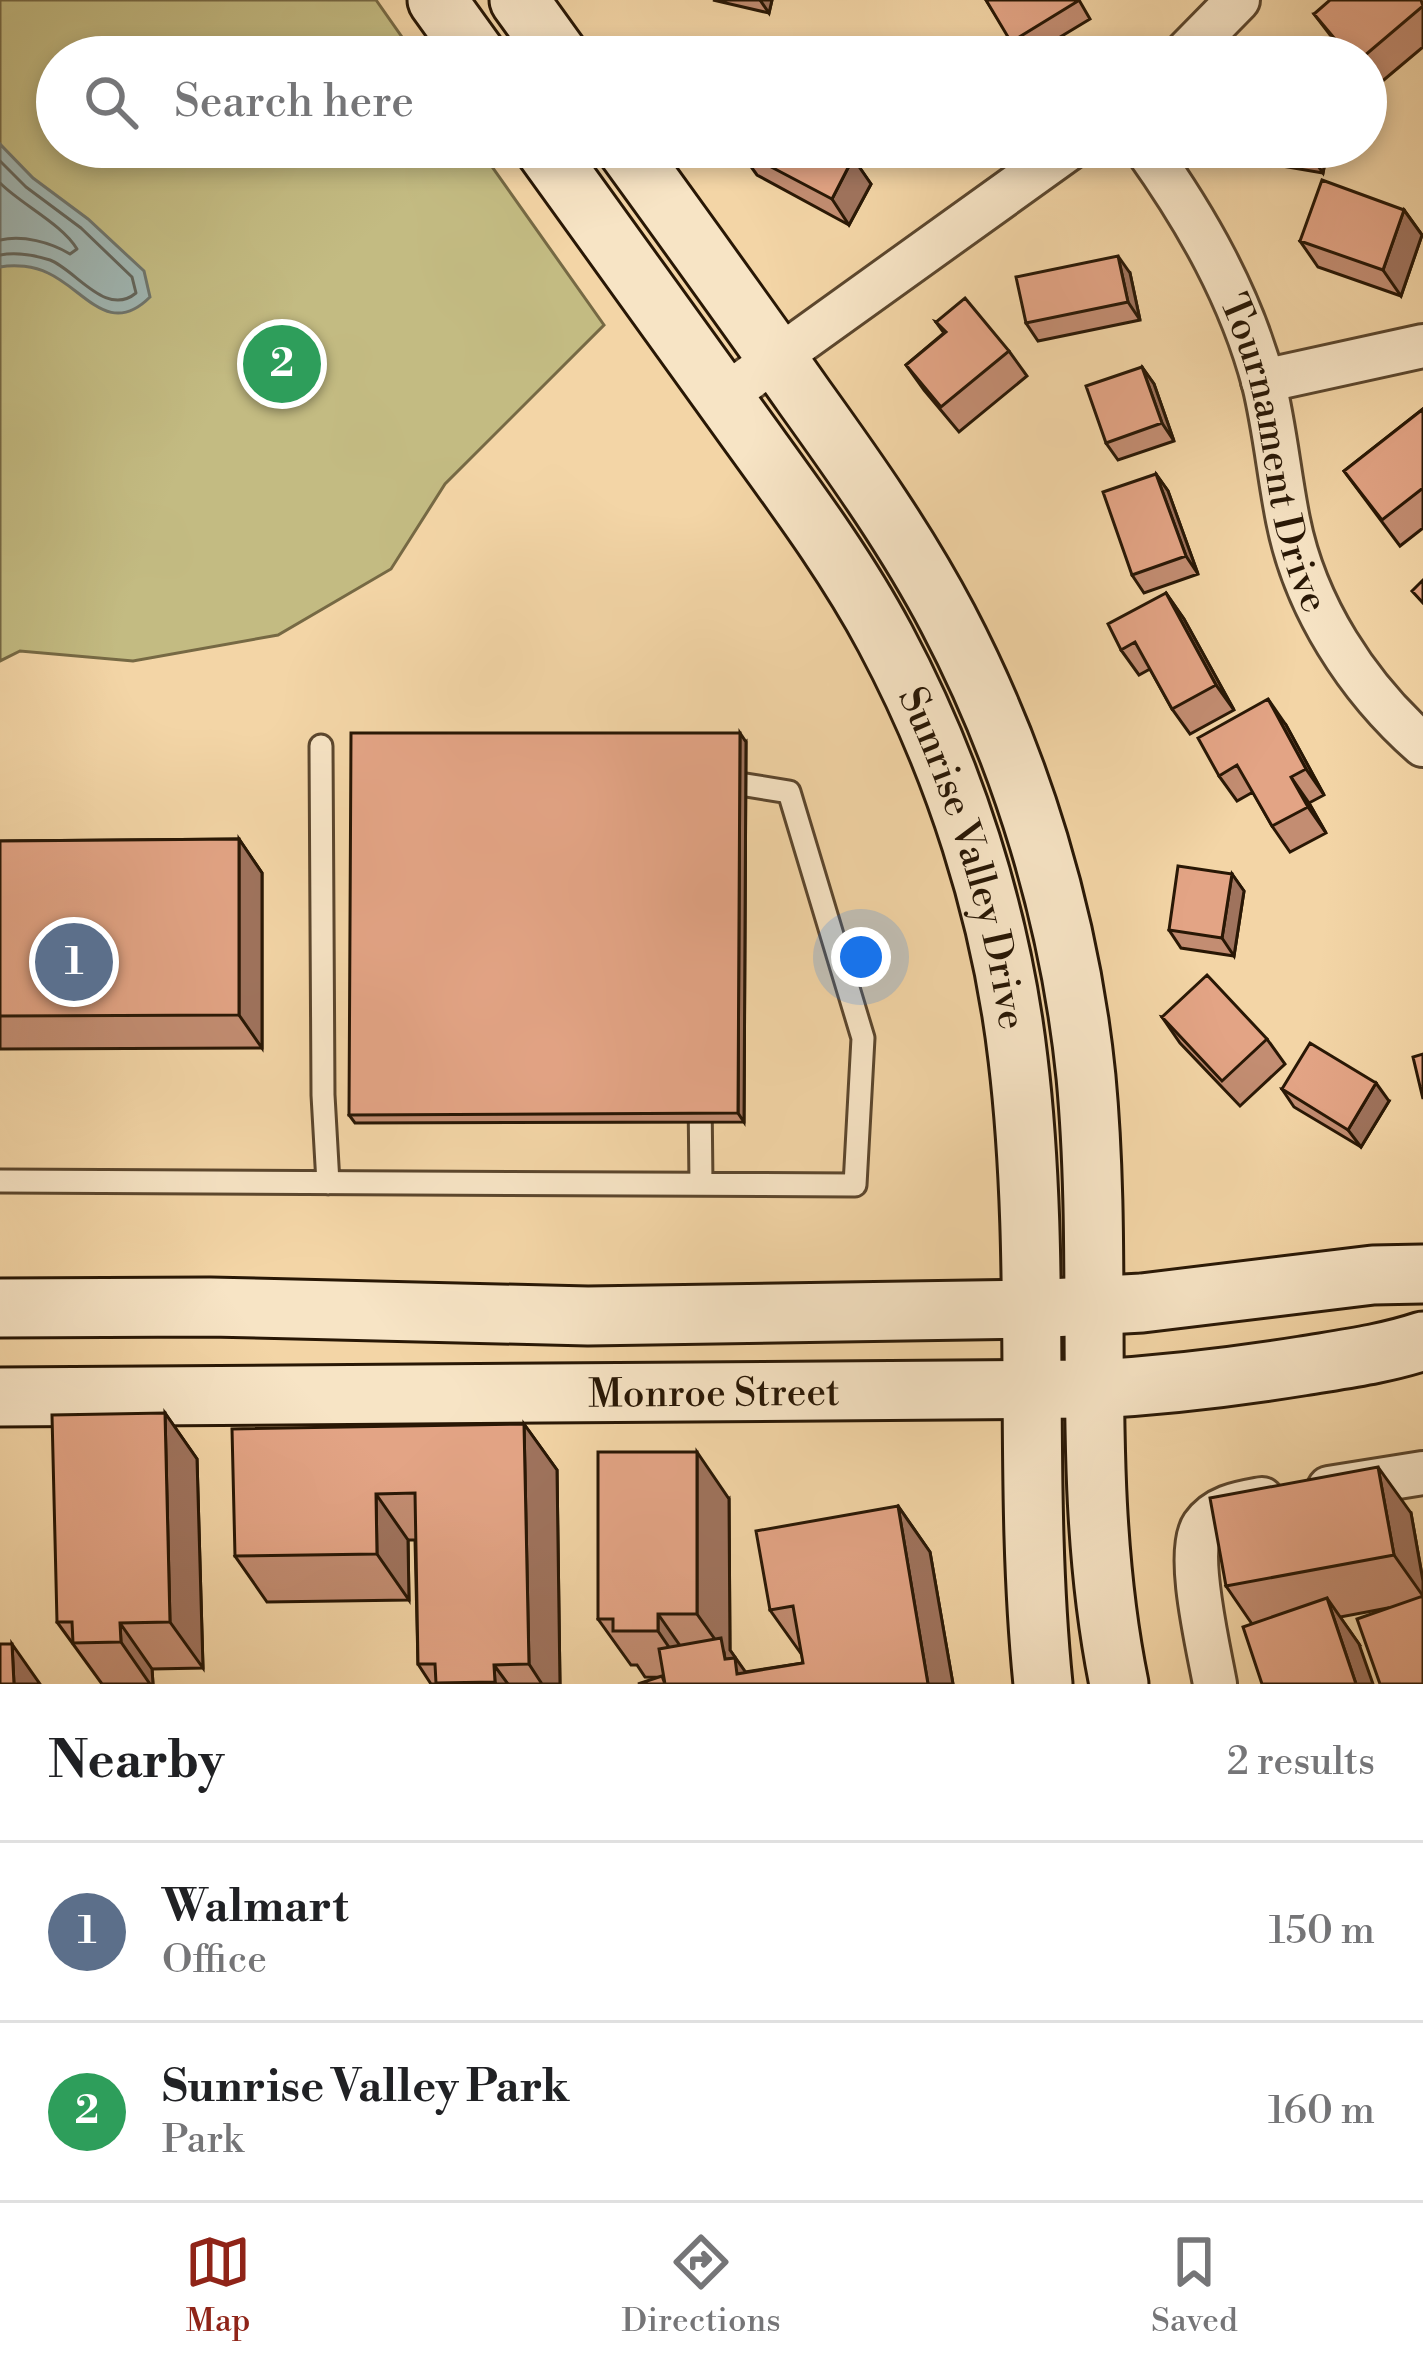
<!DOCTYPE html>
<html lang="en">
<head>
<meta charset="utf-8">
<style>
  :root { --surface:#fff; --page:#f2f2f2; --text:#202124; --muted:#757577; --line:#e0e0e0; --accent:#8f2418 }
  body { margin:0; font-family:"Libre Bodoni",serif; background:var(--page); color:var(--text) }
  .you { position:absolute; left:861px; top:957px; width:42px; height:42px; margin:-30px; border:9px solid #fff; border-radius:50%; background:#1a73e8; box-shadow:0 0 0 18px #1a73e833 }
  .badge { display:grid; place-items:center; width:78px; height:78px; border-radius:50%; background:var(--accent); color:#fff; font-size:39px; font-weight:700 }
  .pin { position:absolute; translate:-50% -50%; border:6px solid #fff; box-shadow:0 3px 12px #0006 }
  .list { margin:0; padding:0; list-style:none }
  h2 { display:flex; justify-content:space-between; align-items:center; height:156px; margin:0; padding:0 48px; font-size:51px }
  h2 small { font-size:39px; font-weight:400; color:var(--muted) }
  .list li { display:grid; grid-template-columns:78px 1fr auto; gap:36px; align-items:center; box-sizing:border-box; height:180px; padding:0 48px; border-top:3px solid var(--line) }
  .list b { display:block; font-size:45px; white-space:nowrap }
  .list p { margin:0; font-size:39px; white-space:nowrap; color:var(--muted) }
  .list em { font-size:39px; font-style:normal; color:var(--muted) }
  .icon { flex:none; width:66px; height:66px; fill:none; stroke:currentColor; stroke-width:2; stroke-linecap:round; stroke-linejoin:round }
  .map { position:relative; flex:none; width:1423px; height:1684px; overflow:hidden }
  .search { position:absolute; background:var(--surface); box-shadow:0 6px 18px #0003; left:36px; right:36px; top:36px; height:132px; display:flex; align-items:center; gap:30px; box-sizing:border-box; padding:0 42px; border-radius:66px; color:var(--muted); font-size:45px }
  .sheet { height:516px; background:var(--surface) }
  nav { display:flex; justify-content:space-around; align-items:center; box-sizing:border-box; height:168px; border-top:3px solid var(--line); background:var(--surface); font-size:33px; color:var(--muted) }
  nav a { display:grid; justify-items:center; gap:6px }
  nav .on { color:var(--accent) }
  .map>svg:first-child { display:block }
</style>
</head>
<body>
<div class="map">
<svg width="1423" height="1684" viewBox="0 0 1423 1684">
  <rect width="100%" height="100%" fill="#f3d5a6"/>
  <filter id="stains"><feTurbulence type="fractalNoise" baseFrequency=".00167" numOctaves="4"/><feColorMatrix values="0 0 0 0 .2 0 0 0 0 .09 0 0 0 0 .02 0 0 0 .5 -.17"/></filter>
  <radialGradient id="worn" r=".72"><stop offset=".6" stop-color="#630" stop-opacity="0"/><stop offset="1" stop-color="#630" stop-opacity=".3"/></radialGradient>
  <!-- green -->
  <path fill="#c3bb82" stroke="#766944" stroke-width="3" d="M0 0H376L416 57H57V147H478L604 325 445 484 391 569 278 635 133 661 20 651 0 661Z"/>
  <!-- water -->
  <path fill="#a0b6b2" stroke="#70766d" stroke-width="3" d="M0 144 33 178 88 219 144 271 150 297C109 338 85 290 48 273 34 266 15 264 0 267Z"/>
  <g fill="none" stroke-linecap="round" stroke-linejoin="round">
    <!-- shore -->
    <path stroke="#64665c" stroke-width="3" d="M0 161 26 187 81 228 132 277 136 293C106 318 76 270 50 260 34 255 16 252 0 255
      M0 183C22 205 62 224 77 249L70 254C50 242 23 235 0 240"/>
    <defs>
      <path id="service" d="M321 746 323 1095 328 1183
        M700 1095 701 1184
        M0 1181 855 1185 863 1038 789 792 746 785"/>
      <g id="minor">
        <path d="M1182 57 1238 0"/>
        <path id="s1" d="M1145 147C1197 220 1241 297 1264 384 1275 429 1279 475 1288 520 1305 606 1357 687 1423 745"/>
        <path d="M1263 381 1423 346"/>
        <path d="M723 397 1071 147"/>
        <path d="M1329 1488 1423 1473"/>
        <path d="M1215 1684C1209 1650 1185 1552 1203 1526 1217 1506 1240 1503 1262 1499"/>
      </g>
      <g id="secondary">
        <path d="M437 0 478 57"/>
        <path d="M519 0 560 57"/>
        <path id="s2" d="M543 147C608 238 674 328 739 419 790 490 844 561 885 638 954 767 1001 913 1018 1059 1043 1266 1022 1477 1043 1684"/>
        <path d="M625 147C685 230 746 314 805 398 856 469 907 541 948 619 1022 760 1070 919 1086 1077 1105 1279 1078 1484 1119 1684"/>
        <path d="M0 1308 210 1307 588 1316 1032 1309 1142 1303 1373 1275 1423 1274"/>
        <path id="s3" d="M0 1397 1095 1389C1165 1385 1233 1377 1302 1366 1344 1359 1384 1354 1423 1341"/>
      </g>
    </defs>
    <!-- service casing -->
    <use href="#service" stroke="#5b462d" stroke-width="27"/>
    <!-- minor casing -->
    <use href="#minor" stroke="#5b462d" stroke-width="48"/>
    <!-- secondary casing -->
    <use href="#secondary" stroke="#281705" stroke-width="63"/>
    <!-- service -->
    <use href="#service" stroke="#f7e4c5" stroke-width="21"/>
    <!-- minor -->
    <use href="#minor" stroke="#f7e4c5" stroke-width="42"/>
    <!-- secondary -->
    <use href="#secondary" stroke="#f7e4c5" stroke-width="57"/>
  </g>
  <!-- wall -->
  <path fill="#c38d72" stroke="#281705" stroke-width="3" d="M713 0H772L769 13Z
    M986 0H1079L1090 19 1027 57H1022Z
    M1423 3V47L1373 89 1366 80V57H1347L1314 14Z
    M898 147H916L903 155Z
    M1238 147H1328L1323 173 1247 160Z
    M739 150 853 158 871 184 849 225 757 175Z
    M1404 210 1422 235 1401 296 1318 267 1300 241Z
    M1130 273 1140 320 1038 341 1026 323Z
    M936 322 1009 351 1027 376 959 432 924 390 906 365 944 333Z
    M1142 367 1154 384 1174 441 1118 460 1106 443Z
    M1423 409V528L1400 546 1344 471Z
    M1156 474 1168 491 1198 574 1144 593 1132 575Z
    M1166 593 1184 619 1234 710 1190 734 1172 709 1150 669 1139 675 1121 650Z
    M1286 725 1324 795 1309 803 1326 833 1290 852 1272 826 1253 792 1237 801 1219 776Z
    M746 742 744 1122 355 1123 349 1115Z
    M239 839 262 873V1048L0 1049V841Z
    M1232 874 1244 891 1234 956 1181 948 1169 930Z
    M1162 1017 1267 1039 1285 1064 1240 1106 1180 1043Z
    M1282 1089 1389 1101 1361 1147 1294 1107Z
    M165 1413 197 1459 203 1668 152 1669 153 1684H102L57 1622Z
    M524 1424 557 1470 560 1684H431L418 1664 415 1540H408L409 1600 267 1602 235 1556Z
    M729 1499 730 1650 745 1672 803 1663 802 1655 770 1610 898 1506 930 1552 953 1684 645 1677 637 1665H631L598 1619Z
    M1411 1513 1423 1581V1684L1388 1608 1340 1617 1359 1644 1252 1624 1226 1586Z"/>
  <!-- shaded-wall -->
  <path fill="#9f735d" stroke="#281705" stroke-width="3" d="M760 0H772L769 13Z
    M1313 147H1328L1323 173 1311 156Z
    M853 158 871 184 849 225 832 199Z
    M1404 210 1422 235 1401 296 1383 270Z
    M1118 256 1130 273 1140 320 1128 302Z
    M1142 367 1154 384 1174 441 1162 423Z
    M1156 474 1168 491 1198 574 1186 556Z
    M1166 593 1184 619 1234 710 1216 685Z
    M1268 699 1286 725 1324 795 1306 769Z
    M740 733 746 742 744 1122 738 1113Z
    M1291 777 1309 803 1326 833 1308 807Z
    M239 839 262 873V1048L239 1015Z
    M1232 874 1244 891 1234 956 1222 938Z
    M1376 1083 1389 1101 1361 1147 1348 1130Z
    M165 1413 197 1459 203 1668 170 1622Z
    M524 1424 557 1470 560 1684H542L529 1664Z
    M697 1452 729 1499 730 1650 754 1684H743L725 1659 724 1652 697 1614Z
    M1378 1467 1411 1513 1423 1581V1596L1394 1555Z
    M376 1494 408 1540 409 1600 377 1554Z
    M898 1506 930 1552 953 1684H928Z
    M1327 1598 1359 1644 1373 1684H1356Z
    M658 1614 690 1660V1678L658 1631Z
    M120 1623 152 1669 153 1684H150L121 1642Z
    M12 1644 40 1684H14Z
    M494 1665 508 1684H496L495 1682Z"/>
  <!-- building -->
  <path fill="#e3a485" stroke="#281705" stroke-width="3" d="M986 0H1077L1078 1 1011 42Z
    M1330 0H1421L1423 6 1363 57H1350L1314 14Z
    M954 44 962 57H932Z
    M741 147H833L853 158 832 199 739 150Z
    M1259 147H1313L1311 156Z
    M1322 180 1404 210 1383 270 1300 241Z
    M1118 256 1128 302 1026 323 1016 277Z
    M965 298 1009 351 941 407 906 365 946 332 936 322Z
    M1142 367 1162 423 1106 443 1086 386Z
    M1423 409V488L1382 520 1344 471Z
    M1156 474 1186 556 1132 575 1103 492Z
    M1423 580V603L1412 591Z
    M1166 593 1216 685 1172 709 1135 642 1121 650 1108 624Z
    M1268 699 1306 769 1291 777 1308 807 1272 826 1237 765 1219 776 1198 738Z
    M351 733H740L738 1113 349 1115Z
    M239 839V1015L0 1016V841Z
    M1178 866 1232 874 1222 938 1169 930Z
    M1207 975 1267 1039 1222 1081 1162 1017Z
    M1310 1043 1376 1083 1348 1130 1282 1089Z
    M1423 1054V1099L1413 1057Z
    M165 1413 170 1622 120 1623 121 1642 73 1643 72 1622H57L52 1415Z
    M524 1424 529 1664 494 1665 495 1682 436 1683 435 1664H418L415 1493 376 1494 377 1554 235 1556 232 1429Z
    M598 1452H697V1614H658V1631H613V1619H598Z
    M1378 1467 1394 1555 1226 1586 1210 1498Z
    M898 1506 928 1684H665L659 1649 721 1638 725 1659 735 1658 737 1674 803 1663 793 1606 770 1610 756 1531Z
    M1423 1596V1684H1380L1357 1619Z
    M1327 1598 1356 1684H1262L1243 1627Z
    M0 1644H12L14 1684H0Z
    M662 1676 665 1684H638Z"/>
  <g text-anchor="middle" stroke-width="10" stroke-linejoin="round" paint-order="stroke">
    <!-- street labels -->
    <g font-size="39" fill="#281705" stroke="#f7e4c5">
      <text dy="14" stroke="none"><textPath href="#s1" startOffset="336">Tournament Drive</textPath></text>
      <text dy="14" stroke="none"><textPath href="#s2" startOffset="834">Sunrise Valley Drive</textPath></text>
      <text dy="14" stroke="none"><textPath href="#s3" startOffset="714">Monroe Street</textPath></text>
    </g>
  </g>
  <rect width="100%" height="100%" filter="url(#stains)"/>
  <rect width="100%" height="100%" fill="url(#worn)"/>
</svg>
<div class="you"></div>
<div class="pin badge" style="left:74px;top:962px;background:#5c6f8a">1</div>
<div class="pin badge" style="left:282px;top:364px;background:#2e9e5b">2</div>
<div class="search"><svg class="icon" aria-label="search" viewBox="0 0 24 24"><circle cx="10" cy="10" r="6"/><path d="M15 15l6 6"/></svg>Search here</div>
</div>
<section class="sheet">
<h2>Nearby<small>2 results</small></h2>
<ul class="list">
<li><span class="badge" style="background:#5c6f8a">1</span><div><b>Walmart</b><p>Office</p></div><em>150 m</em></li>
<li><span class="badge" style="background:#2e9e5b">2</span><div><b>Sunrise Valley Park</b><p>Park</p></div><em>160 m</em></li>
</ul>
</section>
<nav>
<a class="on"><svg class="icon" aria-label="map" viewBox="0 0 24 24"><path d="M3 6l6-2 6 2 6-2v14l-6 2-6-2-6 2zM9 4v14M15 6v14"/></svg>Map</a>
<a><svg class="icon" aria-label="directions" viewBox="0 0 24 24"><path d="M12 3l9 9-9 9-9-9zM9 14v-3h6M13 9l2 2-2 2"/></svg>Directions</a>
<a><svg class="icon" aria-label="saved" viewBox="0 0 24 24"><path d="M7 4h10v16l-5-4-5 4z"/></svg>Saved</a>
</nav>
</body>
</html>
